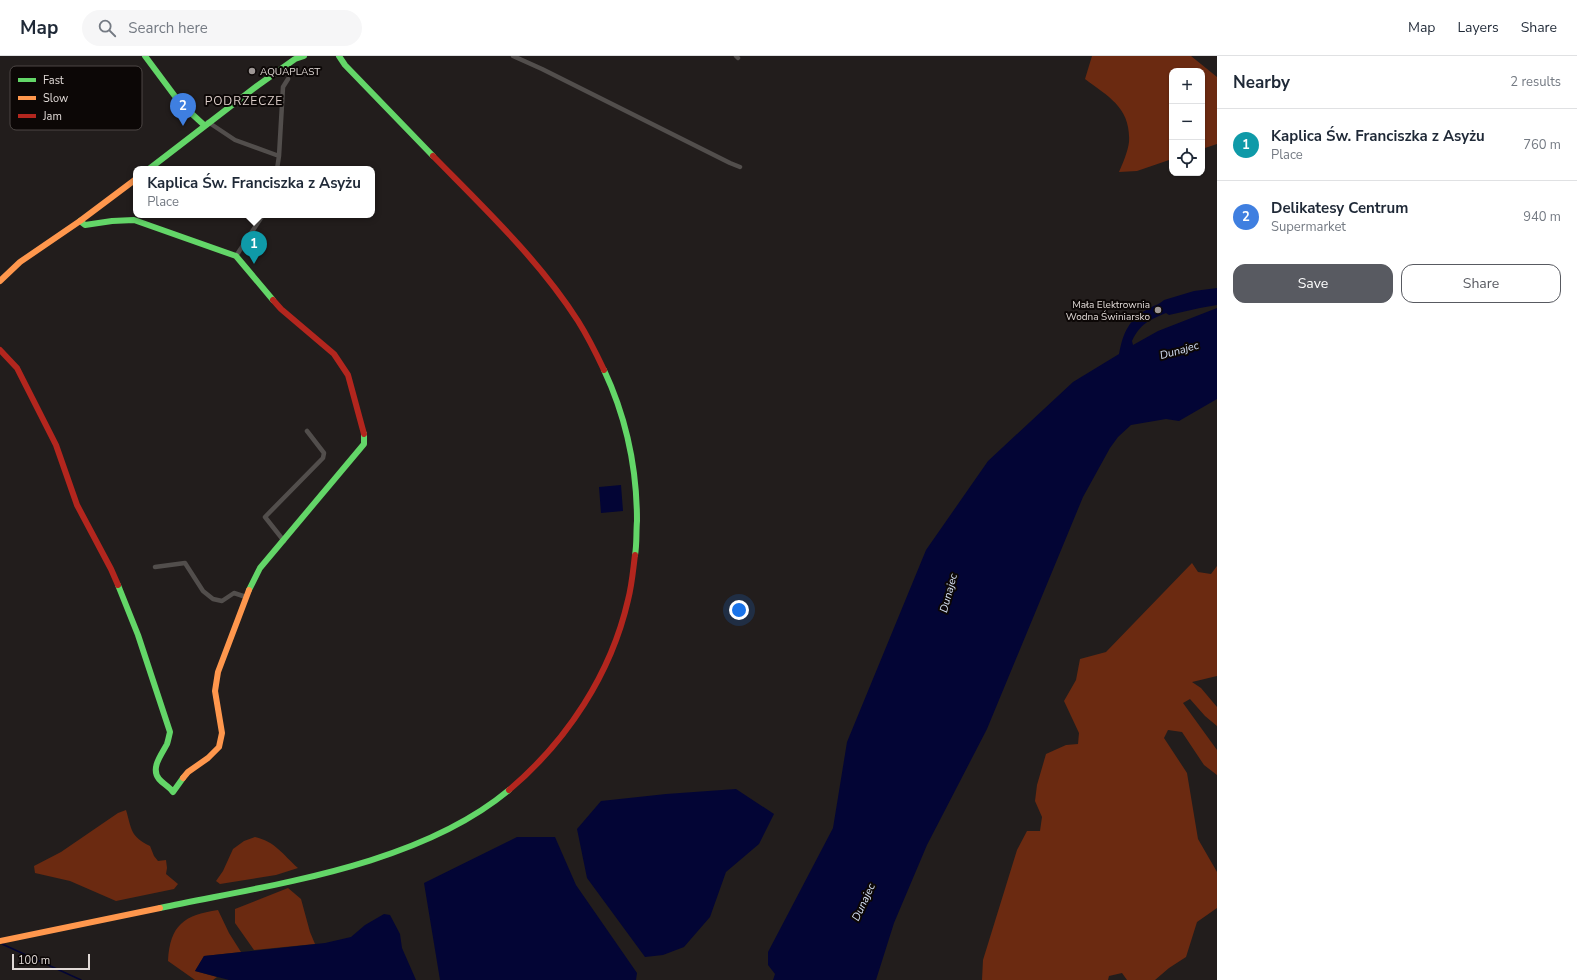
<!DOCTYPE html>
<html lang="en">
<head>
<meta charset="utf-8">
<style>
  :root { --surface:#fff; --page:#f6f6f7; --text:#1f2937; --muted:#747a83; --line:#e0e1e3; --accent:#585a61 }
  body { margin:0; font-family:"Nunito Sans",sans-serif; background:var(--page); color:var(--text) }
  .controls { position:absolute; right:12px; top:12px; display:grid; overflow:hidden; border-radius:8px; box-shadow:0 1px 3px #0004 }
  .controls button { width:36px; height:36px; display:grid; place-items:center; padding:0; border:0; border-bottom:1px solid var(--line); background:var(--surface); color:var(--text); font:20px sans-serif }
  .scale { position:absolute; left:12px; bottom:10px; width:78px; box-sizing:border-box; padding-left:4px; border:2px solid #e0d9d6; border-top:0; font-size:11px; line-height:14px; white-space:nowrap; color:#e0d9d6; -webkit-text-stroke:3px #0c0706; paint-order:stroke }
  .you { position:absolute; left:739px; top:554px; width:14px; height:14px; margin:-10px; border:3px solid #fff; border-radius:50%; background:#1a73e8; box-shadow:0 0 0 6px #1a73e833 }
  .badge { display:grid; place-items:center; width:26px; height:26px; border-radius:50%; background:var(--accent); color:#fff; font-size:13px; font-weight:700 }
  .pin { position:absolute; translate:-50% -33px; filter:drop-shadow(0 1px 2px #0008) }
  .pin::after { content:''; position:absolute; top:21px; width:14px; height:12px; background:inherit; clip-path:polygon(0 0,100% 0,50% 100%) }
  .popup { position:absolute; left:133px; top:110px; width:242px; height:52px; box-sizing:border-box; display:grid; place-content:center; border-radius:8px; background:var(--surface); filter:drop-shadow(0 1px 3px #0005); font-size:13px; white-space:nowrap; color:var(--muted) }
  .popup b { font-size:15px; color:var(--text) }
  .popup::after { content:''; position:absolute; left:50%; top:100%; margin-left:-8px; border:8px solid transparent; border-top-color:var(--surface) }
  .list { margin:0; padding:0; list-style:none }
  h2 { display:flex; justify-content:space-between; align-items:center; height:52px; margin:0; padding:0 16px; font-size:17px }
  h2 small { font-size:13px; font-weight:400; color:var(--muted) }
  .list li { display:grid; grid-template-columns:26px 1fr auto; gap:12px; align-items:center; box-sizing:border-box; height:72px; padding:0 16px; border-top:1px solid var(--line) }
  .list b { display:block; font-size:15px; white-space:nowrap }
  .list p { margin:0; font-size:13px; white-space:nowrap; color:var(--muted) }
  .list em { font-size:13px; font-style:normal; color:var(--muted) }
  .actions { display:flex; gap:8px; padding:12px 16px }
  .actions a { flex:1; padding:9px 0; border:1px solid var(--accent); border-radius:12px; text-align:center; font-size:14px; color:var(--accent) }
  .actions .main { background:var(--accent); color:#fff }
  .icon { flex:none; width:22px; height:22px; fill:none; stroke:currentColor; stroke-width:2; stroke-linecap:round; stroke-linejoin:round }
  .map { position:relative; flex:none; width:1217px; height:924px; overflow:hidden }
  header { display:flex; align-items:center; gap:24px; box-sizing:border-box; height:56px; padding:0 20px; background:var(--surface); border-bottom:1px solid var(--line) }
  header strong { font-size:19px }
  nav { display:flex; gap:22px; margin-inline-start:auto; font-size:14px }
  .search { width:280px; height:36px; background:var(--page); display:flex; align-items:center; gap:10px; box-sizing:border-box; padding:0 14px; border-radius:22px; color:var(--muted); font-size:15px }
  main { display:flex }
  aside { flex:1; background:var(--surface) }
  .map>svg:first-child { display:block }
</style>
</head>
<body>
<header>
<strong>Map</strong>
<div class="search"><svg class="icon" aria-label="search" viewBox="0 0 24 24"><circle cx="10" cy="10" r="6"/><path d="M15 15l6 6"/></svg>Search here</div>
<nav><a>Map</a><a>Layers</a><a>Share</a></nav>
</header>
<main>
<div class="map">
<svg width="1217" height="924" viewBox="0 0 1217 924">
  <rect width="100%" height="100%" fill="#221d1c"/>
  <!-- green -->
  <path fill="#6b2a11" d="M1092 0H1191L1217 21V88L1202 93V15H1172V103L1137 115 1119 116C1123 107 1128 95 1129 86 1131 52 1109 41 1085 23Z
    M1192 507 1198 516 1211 518 1217 510V620L1192 626 1201 632 1217 651V670L1205 660 1190 643 1183 647 1217 694V719L1204 709 1182 676 1168 674 1164 682 1187 717 1198 783 1217 816V852L1197 866 1186 901 1169 912 1155 924H1127L1122 917 1109 920 1108 924H982L983 904 1017 794 1027 775H1040L1042 761 1035 745 1037 729 1046 698 1066 689 1078 688 1079 677 1064 645 1076 624 1080 603 1106 596Z
    M126 754C132 774 130 780 150 790L154 800 158 805 166 804 167 812 166 818 178 828 174 833 116 845 70 825 35 817 34 810 61 796 118 757Z
    M255 781C276 786 282 798 298 812L276 819 220 828 216 825 223 815 233 793 244 785Z
    M288 832 301 843 310 876 315 888 254 894 235 867V853Z
    M218 854 229 877 241 896 204 900 195 915 217 921 213 924H195L168 905C170 869 184 859 218 854Z"/>
  <!-- water -->
  <path fill="#030535" d="M1217 232V249L1200 252 1169 259 1166 257C1149 264 1140 268 1132 285L1133 289 1158 275 1217 252V343L1179 365 1166 363 1131 369 1118 381 1110 392 1083 441 987 673 927 789 894 867 876 924H773L775 918 768 909V896L833 772 847 686 926 494 988 405 1073 326 1119 298C1123 277 1129 262 1150 252 1155 249 1160 248 1164 244L1194 235Z
    M621 429 623 455 601 457 599 431Z
    M736 733 774 758 759 788 726 816 710 861 684 891 663 899 645 901 587 822 577 773 601 745 666 738Z
    M517 781H555L576 829 637 917 636 924H440L424 827Z
    M384 858 390 859 400 878 402 892 416 924H229L195 915 204 900 325 887 351 881 365 869Z"/>
  <g fill="none" stroke-linecap="round" stroke-linejoin="round">
    <!-- stream -->
    <path stroke="#030535" stroke-width="1.5" d="M2 888 81 924"/>
    <!-- street -->
    <path stroke="#524e4c" stroke-width="4.5" d="M513 0 542 13 730 107 740 111
      M736 0 738 2
      M208 66 235 84 279 100 283 31 288 23
      M277 113 279 100
      M236 200 263 159
      M284 485 265 461 323 402 324 397 307 375
      M155 511 185 507 203 535 213 543 222 545 234 537 246 541"/>
    <!-- fast -->
    <path stroke="#63d668" stroke-width="6" d="M145 0 180 47 204 69
      M339 0 345 9 433 100
      M149 113 257 30 295 3 304 0
      M80 165 85 169 112 165 134 164 236 200 273 244
      M604 314C626 361 637 413 637 465 636 476 637 488 635 499
      M118 529 138 579 170 676C169 680 168 685 167 688 162 698 150 712 159 723 163 728 169 730 173 736L183 722
      M249 534 260 512 364 388V378
      M160 852C273 828 418 810 509 734"/>
    <!-- slow -->
    <path stroke="#ff974d" stroke-width="6" d="M0 225 20 206 80 165 136 123
      M183 722 188 716 208 702 219 691 222 677 215 635 218 616 249 534
      M0 885 160 852"/>
    <!-- jam -->
    <path stroke="#b3261e" stroke-width="6" d="M433 100C484 152 539 204 578 265 588 281 596 297 604 314
      M273 244 281 253 334 298 348 319 364 378
      M0 294 17 312 56 389 77 449 111 513 118 529
      M509 734C567 685 611 618 628 544 632 529 633 514 635 499"/>
  </g>
  <!-- markers -->
  <g fill="#9e9795" stroke="#0c0706" stroke-width="1.5">
    <circle cx="252" cy="15" r="4"/>
    <circle cx="1158" cy="254" r="4"/>
  </g>
  <g text-anchor="middle" stroke-width="4" stroke-linejoin="round" paint-order="stroke">
    <!-- poi labels -->
    <g font-size="10" fill="#e0d9d6" stroke="#0c0706" text-anchor="start">
      <text x="260" y="19">AQUAPLAST</text>
      <text x="1150" y="252" text-anchor="end">Mała Elektrownia<tspan x="1150" dy="12">Wodna Świniarsko</tspan></text>
    </g>
    <!-- water labels -->
    <g font-size="11" font-style="italic" fill="#d6e1f6" stroke="#0c0706">
      <text transform="translate(1179 294) rotate(-16)" y="4">Dunajec</text>
      <text transform="translate(948 537) rotate(-75)" y="4">Dunajec</text>
      <text transform="translate(863 846) rotate(-65)" y="4">Dunajec</text>
    </g>
    <!-- quarter labels -->
    <g font-size="12" letter-spacing="1" fill="#dccec9" stroke="#0c0706">
      <text x="244" y="49">PODRZECZE</text>
    </g>
  </g>
  <!-- legend -->
  <rect x="10" y="10" width="132" height="64" rx="6" fill="#0c0706" stroke="#4c4644" stroke-width="1"/>
  <rect x="18" y="22" width="18" height="4" fill="#63d668"/>
  <rect x="18" y="40" width="18" height="4" fill="#ff974d"/>
  <rect x="18" y="58" width="18" height="4" fill="#b3261e"/>
  <g font-size="11" fill="#e0d9d6">
    <text x="43" y="28">Fast</text>
    <text x="43" y="46">Slow</text>
    <text x="43" y="64">Jam</text>
  </g>
</svg>
<div class="controls">
<button>+</button>
<button>−</button>
<button><svg class="icon" aria-label="locate" viewBox="0 0 24 24"><circle cx="12" cy="12" r="6"/><path d="M12 2v4M12 18v4M2 12h4M18 12h4"/></svg></button>
</div>
<div class="scale">100 m</div>
<div class="you"></div>
<div class="pin badge" style="left:254px;top:208px;background:#0f9aa8">1</div>
<div class="popup"><b>Kaplica Św. Franciszka z Asyżu</b>Place</div>
<div class="pin badge" style="left:183px;top:70px;background:#3f7fe0">2</div>
</div>
<aside>
<h2>Nearby<small>2 results</small></h2>
<ul class="list">
<li><span class="badge" style="background:#0f9aa8">1</span><div><b>Kaplica Św. Franciszka z Asyżu</b><p>Place</p></div><em>760 m</em></li>
<li><span class="badge" style="background:#3f7fe0">2</span><div><b>Delikatesy Centrum</b><p>Supermarket</p></div><em>940 m</em></li>
</ul>
<div class="actions"><a class="main">Save</a><a>Share</a></div>
</aside>
</main>
</body>
</html>
